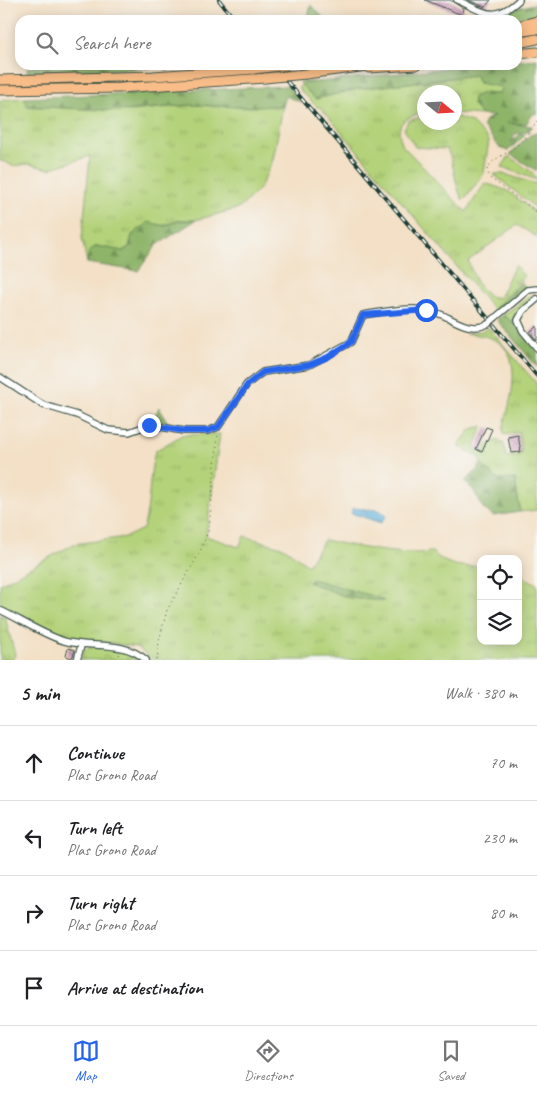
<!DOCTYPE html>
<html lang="en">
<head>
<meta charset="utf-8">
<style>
  :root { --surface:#fff; --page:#f2f2f2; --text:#202124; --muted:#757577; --line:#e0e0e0; --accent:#2563eb }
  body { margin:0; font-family:Caveat,sans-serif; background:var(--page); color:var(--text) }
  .controls { position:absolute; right:15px; bottom:15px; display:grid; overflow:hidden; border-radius:10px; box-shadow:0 2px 12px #0003 }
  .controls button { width:45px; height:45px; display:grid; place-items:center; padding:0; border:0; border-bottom:1px solid var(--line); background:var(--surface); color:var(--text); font:25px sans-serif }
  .compass { position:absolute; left:417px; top:85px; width:45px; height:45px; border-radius:50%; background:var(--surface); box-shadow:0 2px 12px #0003; rotate:108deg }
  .stop { position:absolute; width:15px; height:15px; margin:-11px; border:4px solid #2563eb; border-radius:50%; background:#fff }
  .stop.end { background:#2563eb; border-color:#fff; box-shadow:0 1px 5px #0008 }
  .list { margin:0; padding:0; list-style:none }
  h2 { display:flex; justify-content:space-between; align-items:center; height:65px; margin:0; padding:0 20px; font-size:21px }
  h2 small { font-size:16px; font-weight:400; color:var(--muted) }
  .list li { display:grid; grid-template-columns:32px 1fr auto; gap:15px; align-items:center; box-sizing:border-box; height:75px; padding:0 20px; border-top:1px solid var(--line) }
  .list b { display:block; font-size:19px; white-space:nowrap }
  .list p { margin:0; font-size:16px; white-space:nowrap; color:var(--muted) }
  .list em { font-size:16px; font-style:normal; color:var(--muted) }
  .icon { flex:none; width:28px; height:28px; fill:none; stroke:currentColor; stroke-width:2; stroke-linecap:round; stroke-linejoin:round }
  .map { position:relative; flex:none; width:537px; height:660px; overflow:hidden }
  .search { position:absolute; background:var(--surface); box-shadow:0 2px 12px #0003; left:15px; right:15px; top:15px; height:55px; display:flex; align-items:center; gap:12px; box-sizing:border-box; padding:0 18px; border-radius:15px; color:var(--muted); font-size:19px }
  .sheet { height:365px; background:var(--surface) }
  nav { display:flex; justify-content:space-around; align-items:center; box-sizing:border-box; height:70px; border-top:1px solid var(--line); background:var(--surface); font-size:14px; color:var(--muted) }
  nav a { display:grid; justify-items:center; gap:2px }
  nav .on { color:var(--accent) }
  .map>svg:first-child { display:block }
</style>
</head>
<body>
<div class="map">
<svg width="537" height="660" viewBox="0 0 537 660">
  <defs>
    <pattern id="grass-tufts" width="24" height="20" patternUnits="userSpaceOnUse" patternTransform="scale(1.25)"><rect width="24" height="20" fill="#b3d279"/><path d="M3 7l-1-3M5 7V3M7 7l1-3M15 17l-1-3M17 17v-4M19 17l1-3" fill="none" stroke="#9ab569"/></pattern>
    <pattern id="forest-firs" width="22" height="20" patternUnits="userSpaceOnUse" patternTransform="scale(1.25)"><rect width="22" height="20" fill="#8eb469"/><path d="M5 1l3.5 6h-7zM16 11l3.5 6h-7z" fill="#739457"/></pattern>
    <pattern id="park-crowns" width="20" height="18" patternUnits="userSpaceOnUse" patternTransform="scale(1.25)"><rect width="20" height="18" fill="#b3d279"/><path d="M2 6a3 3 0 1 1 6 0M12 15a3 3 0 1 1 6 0" fill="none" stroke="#9ab569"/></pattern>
    <pattern id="water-ripples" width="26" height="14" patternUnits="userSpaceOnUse" patternTransform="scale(1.25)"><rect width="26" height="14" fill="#61b0db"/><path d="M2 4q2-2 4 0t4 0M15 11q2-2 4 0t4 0" fill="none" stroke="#4f90b2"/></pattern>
    <pattern id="building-cross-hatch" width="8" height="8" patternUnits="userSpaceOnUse" patternTransform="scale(1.25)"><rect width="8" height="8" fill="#d59fc1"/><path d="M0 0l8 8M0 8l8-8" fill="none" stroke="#ac839e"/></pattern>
  </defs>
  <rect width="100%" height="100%" fill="#f6f6f2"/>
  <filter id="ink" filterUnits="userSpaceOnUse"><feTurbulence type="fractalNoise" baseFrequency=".02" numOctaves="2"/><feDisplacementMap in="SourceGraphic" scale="10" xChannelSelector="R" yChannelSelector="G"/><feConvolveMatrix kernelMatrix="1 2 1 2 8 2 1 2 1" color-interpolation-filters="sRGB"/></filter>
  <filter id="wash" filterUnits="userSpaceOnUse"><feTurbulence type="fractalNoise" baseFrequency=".0096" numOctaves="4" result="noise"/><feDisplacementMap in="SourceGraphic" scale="20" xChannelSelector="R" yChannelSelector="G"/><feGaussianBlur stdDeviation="1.12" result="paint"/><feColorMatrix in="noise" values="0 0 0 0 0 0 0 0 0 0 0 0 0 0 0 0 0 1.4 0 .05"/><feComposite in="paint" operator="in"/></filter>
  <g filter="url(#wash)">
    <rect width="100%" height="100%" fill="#f3e0c6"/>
    <!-- grass -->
    <path fill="url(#grass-tufts)" stroke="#698856" d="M476 75 479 83 501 86 500 94 482 93 472 103 481 115 455 113 454 92H424V113C404 118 393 123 403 146L466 212 485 183 508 191 537 214V237L517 225 468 261 476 282 488 296 499 298 515 265 524 276 494 310 320 107H317L298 88 302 85 315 99 358 89Z
      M25 98 27 106 131 111 191 105 241 107 283 106 273 160 260 188 240 208 196 220H180L132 235 129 247 122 251 96 246 89 252 87 263 82 238 90 156 49 169 29 164 12 166 6 162 0 161V100Z
      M424 116V122H454L455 116 471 122 489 140 484 173 466 198 462 199C454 183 455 165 447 149L415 147 404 129 408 121Z
      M509 156 533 173 537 180 502 167Z
      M493 174H504L537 184V209Z
      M532 295H537V298L514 316V323L503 315Z
      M488 327 537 384V510L520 512 515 479 498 481 481 463 480 457 458 446 471 429 483 426 474 449 483 453 487 445 498 440 504 444 506 457 522 454 519 433 504 435 503 429C510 402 526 354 493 339 485 335 474 335 466 333L482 331Z
      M220 434 206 536 239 547 244 536 285 548 308 565 324 540C360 547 395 556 432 552 448 566 460 568 481 565V641H518V574L537 584V660H152L137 647 62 636 0 605V584L74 544 126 537 143 529C151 503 148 477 155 451L182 435Z
      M0 615 5 617 15 655 12 660H0Z"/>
    <!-- forest -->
    <path fill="url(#forest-firs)" stroke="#56784e" d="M537 3V16L517 22V20H472Z
      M311 5 326 20H307Z
      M537 59V113L533 114 526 124 507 123 532 126 528 132 515 134 511 142 521 134 525 135 508 151 499 147 483 126 485 120 494 116 481 115 472 103 473 97 482 93 499 94 501 87 479 83 476 75 358 89 315 99 299 82H319L475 65H517V61Z
      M50 65H213L28 74 27 68Z
      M288 86 300 102 286 96 283 106 241 107 191 105 120 111 27 106 25 98Z
      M537 133V171L510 154 530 135Z
      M180 220H196L157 245 138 271 87 263 89 252 97 246 123 251 129 247 132 235 148 222 165 226Z
      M521 282 526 287 495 313 494 310Z
      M503 315 514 323 537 352V367L497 320Z
      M159 407 168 423 153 420Z
      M481 463 498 480 515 479 520 512 493 516 483 508 473 489 464 482 477 471Z
      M312 579 379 598 384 601 349 598 308 582Z"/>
    <!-- park -->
    <path fill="url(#park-crowns)" stroke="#698856" d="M98 646 125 652 140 660H81L84 649Z"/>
    <!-- water -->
    <path fill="url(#water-ripples)" stroke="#407688" d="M353 508 379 510 387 515 381 523 351 513Z"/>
    <g id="blocks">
      <!-- building -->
      <path fill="url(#building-cross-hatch)" d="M425 0H450L464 9 462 15Z
        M468 0H491L485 7Z
        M537 326V341L530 332Z
        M486 427 492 429 482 452 476 449Z
        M518 435 521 452 511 453 508 437Z
        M68 648 75 650 72 658 66 656Z"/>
    </g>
  </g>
  <g filter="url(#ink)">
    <use href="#blocks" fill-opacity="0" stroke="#3f554a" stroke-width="1"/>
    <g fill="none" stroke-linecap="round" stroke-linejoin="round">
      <defs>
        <path id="minor" d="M457 0C483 11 493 24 519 0
          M537 299 523 311 518 320 523 331 537 348
          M496 317 528 290 537 289
          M0 377 43 405 77 415 108 430 129 432 149 425 184 431H208L218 427 247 384 263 372 309 365 351 342 363 315C383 312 405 307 426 310 448 312 465 335 488 324
          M0 610C21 620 42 634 64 641 91 649 123 639 146 660
          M77 660 81 646"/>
        <path id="highway" d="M517 26 537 21
          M517 32 537 29
          M517 43 537 39
          M517 54 537 52
          M369 68 416 65
          M306 74 376 65
          M0 80 153 76 254 69
          M0 90 120 88 265 78"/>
      </defs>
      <!-- minor casing -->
      <use href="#minor" stroke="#3f554a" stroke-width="8"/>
      <!-- highway casing -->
      <use href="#highway" stroke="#3f554a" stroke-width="11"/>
      <!-- path -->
      <path stroke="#3f554a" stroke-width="1" stroke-dasharray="1 4" stroke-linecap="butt" d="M537 121C530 133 519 145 508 152 499 158 492 159 487 170L490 178 537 212
        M119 654 122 660
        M157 660 159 641 167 610 200 552 209 529 218 433"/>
      <!-- minor -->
      <use href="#minor" stroke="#fff" stroke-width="5.5"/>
      <!-- highway -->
      <use href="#highway" stroke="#f8bd88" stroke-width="9"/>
      <defs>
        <path id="rail" d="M219 0 235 20
          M273 65 537 376"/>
      </defs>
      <!-- rail casing -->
      <use href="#rail" stroke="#1f3d34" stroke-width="4"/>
      <!-- rail -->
      <use href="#rail" stroke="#f6f6f2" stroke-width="2" stroke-dasharray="5.5" stroke-linecap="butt"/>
      <defs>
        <path id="minor-bridge" d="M488 324 496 317"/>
        <path id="highway-bridge" d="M254 69 288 65
          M265 78 306 74"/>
      </defs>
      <!-- minor-bridge casing -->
      <use href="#minor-bridge" stroke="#3f554a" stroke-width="8" stroke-linecap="butt"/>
      <!-- highway-bridge casing -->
      <use href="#highway-bridge" stroke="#3f554a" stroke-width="11" stroke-linecap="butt"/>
      <!-- minor-bridge -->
      <use href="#minor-bridge" stroke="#fff" stroke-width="5.5"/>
      <!-- highway-bridge -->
      <use href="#highway-bridge" stroke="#f8bd88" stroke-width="9"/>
    </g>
  </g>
  <g fill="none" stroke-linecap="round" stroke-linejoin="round" filter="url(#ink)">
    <!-- route -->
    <path stroke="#2563eb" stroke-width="6" d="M149 425 184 431H208L218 427 248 384 263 372 309 365 328 357 351 342 363 315 426 310"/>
  </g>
</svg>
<div class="controls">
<button><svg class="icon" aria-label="locate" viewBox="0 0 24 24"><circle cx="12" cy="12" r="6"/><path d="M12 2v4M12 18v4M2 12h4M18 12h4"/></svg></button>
<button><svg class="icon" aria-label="layers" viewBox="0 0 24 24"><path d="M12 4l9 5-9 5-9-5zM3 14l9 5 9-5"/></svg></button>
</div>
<svg class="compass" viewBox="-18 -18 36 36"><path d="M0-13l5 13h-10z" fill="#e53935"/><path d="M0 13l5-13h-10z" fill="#757577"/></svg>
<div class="stop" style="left:426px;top:310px"></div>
<div class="stop end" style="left:149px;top:425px"></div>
<div class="search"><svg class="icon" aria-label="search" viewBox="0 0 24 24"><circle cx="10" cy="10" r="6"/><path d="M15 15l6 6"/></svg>Search here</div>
</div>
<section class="sheet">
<h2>5 min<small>Walk · 380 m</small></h2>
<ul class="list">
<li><svg class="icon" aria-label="ahead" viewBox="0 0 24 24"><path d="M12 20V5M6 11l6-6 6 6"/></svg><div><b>Continue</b><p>Plas Grono Road</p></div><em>70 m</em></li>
<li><svg class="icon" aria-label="left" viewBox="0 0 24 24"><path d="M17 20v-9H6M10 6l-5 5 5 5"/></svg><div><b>Turn left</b><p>Plas Grono Road</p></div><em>230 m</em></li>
<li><svg class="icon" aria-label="right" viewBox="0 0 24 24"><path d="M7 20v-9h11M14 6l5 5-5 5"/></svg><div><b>Turn right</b><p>Plas Grono Road</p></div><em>80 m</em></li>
<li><svg class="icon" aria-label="arrive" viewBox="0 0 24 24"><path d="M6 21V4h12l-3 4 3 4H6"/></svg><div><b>Arrive at destination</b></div></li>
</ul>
</section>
<nav>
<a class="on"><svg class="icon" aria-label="map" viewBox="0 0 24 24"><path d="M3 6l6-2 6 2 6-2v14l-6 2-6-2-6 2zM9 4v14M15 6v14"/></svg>Map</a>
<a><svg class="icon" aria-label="directions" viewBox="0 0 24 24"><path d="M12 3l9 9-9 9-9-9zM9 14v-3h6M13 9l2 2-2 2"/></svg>Directions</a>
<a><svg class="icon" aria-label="saved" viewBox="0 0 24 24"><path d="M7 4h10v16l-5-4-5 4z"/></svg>Saved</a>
</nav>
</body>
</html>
